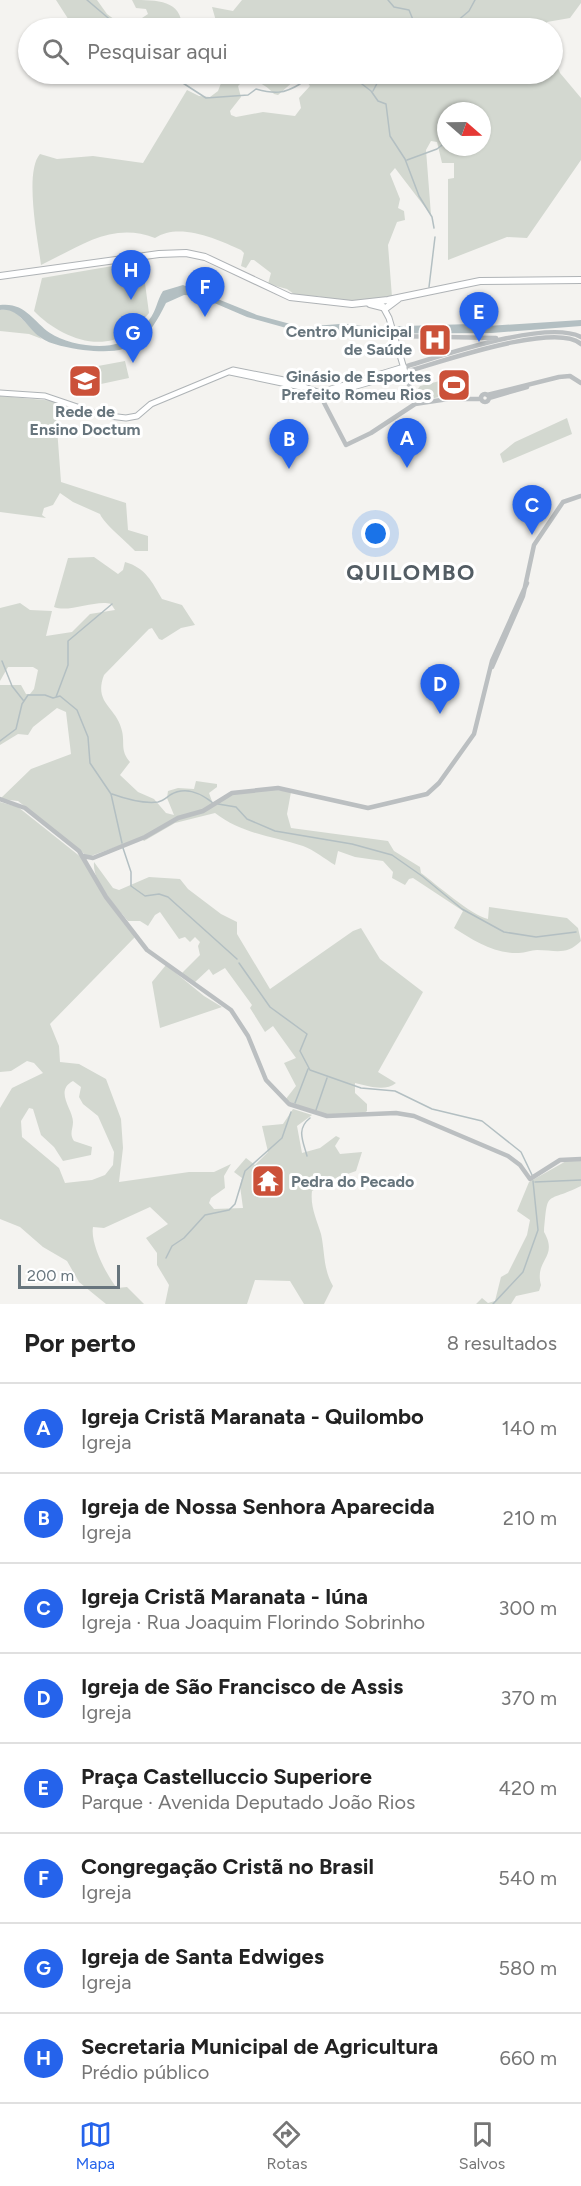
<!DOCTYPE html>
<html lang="pt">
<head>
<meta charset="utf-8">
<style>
  :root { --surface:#fff; --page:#f2f2f2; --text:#222; --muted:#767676; --line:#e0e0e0; --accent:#2563eb }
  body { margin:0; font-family:Figtree,sans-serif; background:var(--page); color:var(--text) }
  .compass { position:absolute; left:437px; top:102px; width:54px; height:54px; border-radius:50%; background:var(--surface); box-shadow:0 2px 4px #0004; rotate:110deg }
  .scale { position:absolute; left:18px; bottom:15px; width:102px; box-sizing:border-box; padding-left:6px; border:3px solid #67757d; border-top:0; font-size:16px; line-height:21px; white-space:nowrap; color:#67757d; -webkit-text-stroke:4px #fff; paint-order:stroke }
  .you { position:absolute; left:376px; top:534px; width:21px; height:21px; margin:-15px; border:4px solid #fff; border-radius:50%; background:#1a73e8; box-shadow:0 0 0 9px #1a73e833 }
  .badge { display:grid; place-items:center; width:39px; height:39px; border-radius:50%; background:var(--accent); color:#fff; font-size:20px; font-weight:700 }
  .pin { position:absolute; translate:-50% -50px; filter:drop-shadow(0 2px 3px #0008) }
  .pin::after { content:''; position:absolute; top:32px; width:21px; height:18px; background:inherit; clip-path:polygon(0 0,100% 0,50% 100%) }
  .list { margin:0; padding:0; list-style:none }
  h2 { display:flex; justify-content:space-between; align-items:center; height:78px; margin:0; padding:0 24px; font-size:26px }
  h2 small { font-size:20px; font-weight:400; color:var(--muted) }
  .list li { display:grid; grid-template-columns:39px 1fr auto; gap:18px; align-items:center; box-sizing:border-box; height:90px; padding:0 24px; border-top:2px solid var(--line) }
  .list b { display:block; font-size:22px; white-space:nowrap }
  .list p { margin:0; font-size:20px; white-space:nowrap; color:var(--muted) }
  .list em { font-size:20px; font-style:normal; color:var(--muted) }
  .icon { flex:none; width:33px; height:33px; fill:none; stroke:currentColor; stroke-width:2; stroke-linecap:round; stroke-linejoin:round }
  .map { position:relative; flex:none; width:581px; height:1304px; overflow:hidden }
  .search { position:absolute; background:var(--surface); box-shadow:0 2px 4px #0004; left:18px; right:18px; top:18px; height:66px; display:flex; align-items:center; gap:15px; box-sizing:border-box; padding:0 21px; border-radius:33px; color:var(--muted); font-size:22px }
  .sheet { height:798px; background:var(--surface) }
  nav { display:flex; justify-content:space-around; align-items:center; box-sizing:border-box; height:84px; border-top:2px solid var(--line); background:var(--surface); font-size:16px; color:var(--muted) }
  nav a { display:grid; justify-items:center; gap:3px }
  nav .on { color:var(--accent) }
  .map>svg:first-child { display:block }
</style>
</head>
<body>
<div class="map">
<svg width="581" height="1304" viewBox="0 0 581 1304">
  <rect width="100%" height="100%" fill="#f4f3f0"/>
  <!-- green -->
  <path fill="#d3d8d0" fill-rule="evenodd" d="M56 0H97L107 14 126 28H74Z
    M132 0C157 0 182 0 182 28H127L148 14 146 9 136 8Z
    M242 0H581V3L570 18 547 22V28H218L212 7 233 11Z
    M553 54 560 73 581 98V160L527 238 507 237 448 260V179L454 178V163H442L437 142 431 141 426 150 431 215 395 168 390 174 400 199 398 208 404 211 405 220 397 222 388 245 392 297 358 302 327 299 318 296 298 297 287 289 268 284 271 273 254 260H251L246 268 241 266 244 253 241 250C217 239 179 222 155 238 112 221 79 247 41 265 38 241 24 172 40 154L57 159 93 156 143 163 187 90 199 96 210 97 218 91 223 78 221 75 204 78 198 74H552ZM304 78 310 86 299 98 301 108 295 116 263 112 236 117 231 115 230 111 241 97 238 86 243 81C257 80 265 84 274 94L278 95 295 80ZM446 111H482V147H446Z
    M142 261 149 313C143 320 136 328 128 333 97 354 56 334 34 311L42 278Z
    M9 309 16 313 42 339 29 334 0 331V310Z
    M125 361 129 378 101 384 98 366Z
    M467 374 470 389 423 401 419 399 416 392 420 386Z
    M0 396 55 401 61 482 126 503 128 530 148 536V551H135C126 541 104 524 100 514L73 502 60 493 53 505 44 508 42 515 46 518 0 512Z
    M567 418 572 434 503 463 500 454 515 442Z
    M94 557 118 574 123 570 125 562C146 568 152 582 162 599L182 605 195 625 181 628 162 640 159 639 152 628 149 629 104 675C93 704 117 707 122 731 125 744 120 750 130 762L120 775 138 792 154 799 166 813 174 815 167 798 168 791 178 788 194 789 196 781 217 784V787L209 793 213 804C233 789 267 787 291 792L287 814 291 828 388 841 394 851 420 867 421 873C436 884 472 916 488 919L489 907 567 918 578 928 581 941C566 956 555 950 537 950 531 950 525 953 519 953 494 954 473 940 454 928L463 911 413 878 409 879 405 885 392 878 393 872 383 861 355 857 338 851 335 865C325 859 314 850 303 846 272 836 242 834 215 813L175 823 144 841 141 838 88 857 18 801 0 799 31 769 71 754 66 712 57 708 33 727 28 735 18 734 0 745V685H21L26 694H30L34 689 38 670 33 667H8L0 681V608L20 603 30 610 52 611 46 636 72 632 90 614 115 610 111 604C97 599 69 613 54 607L68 558Z
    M0 802 18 807 82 858 107 901 135 937 50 1024 59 1046 60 1062 79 1064 106 1079 121 1119 123 1148 119 1182 189 1172H214L231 1164 224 1176 225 1188 211 1198 209 1203 214 1209 243 1208 240 1186 242 1178 234 1172 246 1158 255 1165 268 1152 262 1126 283 1124 293 1109 312 1115 297 1126 302 1153 320 1148 336 1136 340 1138 335 1146 340 1154 362 1152 356 1171 328 1181 312 1191C310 1207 317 1220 321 1234 325 1252 323 1269 333 1286L324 1304H304L290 1281 255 1280 247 1304H165L169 1285 157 1265V1253L146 1238 168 1224 150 1207 104 1228 93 1227C90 1244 107 1276 117 1288L127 1287 144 1304H106L79 1282 67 1261 43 1247 20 1227 0 1219V1108L12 1088 43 1073 34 1063 27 1061 11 1071 0 1072ZM73 1081 81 1087 79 1097 83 1104 98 1116 114 1152 113 1165 105 1175 92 1180 65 1183 59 1168 22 1137 21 1121 29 1108 33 1109 41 1135 54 1147 63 1161 91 1155 92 1147 74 1141C69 1133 73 1130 73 1122 73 1109 54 1091 73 1081Z
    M94 862 113 888 119 890 149 877 180 879 188 889 221 914 237 922V934L270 989 353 931 361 928 380 959 423 992 378 1072 396 1083C385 1092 368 1086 355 1083V1093L367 1104V1111L363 1114 325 1115 285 1100 296 1086 284 1063 296 1058 273 1026 265 1032 250 1008 252 1005 225 968 213 975 209 969 194 983 182 973 200 955 198 946 200 942 195 937 190 942 185 937 179 939 160 912 155 915 148 926 140 921H128C116 906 92 882 94 862Z
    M166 965 204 996 222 1007 160 1028 152 982Z
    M568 1160 581 1161V1186C545 1204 548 1188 544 1232 559 1258 534 1259 541 1285L539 1291 516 1296 511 1304H476L482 1298 488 1303 495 1301 501 1277 508 1273 527 1235 530 1220 517 1211 529 1182Z"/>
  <!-- water -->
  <path fill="#b3bfc2" d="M183 285 257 315 309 329 347 324 370 327 471 324 487 326 581 320V326L492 333 308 334 247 317 198 296 184 295 166 303C145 346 130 355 83 350 70 348 50 345 40 337 26 327 19 307 0 310V305C25 302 33 321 50 333 66 344 101 350 119 343 129 339 142 328 149 320 156 312 157 300 163 291Z"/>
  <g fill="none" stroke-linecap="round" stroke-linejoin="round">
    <!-- stream -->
    <path stroke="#b3bfc2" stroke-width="1.5" d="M87 0 120 28
      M388 0 394 7 409 10 416 27
      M415 28 429 20 456 22 469 11 475 0
      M169 74 206 98 248 95 256 89C274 94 284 94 300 84L302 76 307 74
      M349 74 371 91 378 101 386 104 390 136 405 159 419 196 432 217 434 228
      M373 91 382 74
      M407 160 437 149 446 142
      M429 287 435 237
      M2 661 12 686 23 700
      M56 697 68 665V641L112 604
      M0 741 16 729 22 704 28 695H45L53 698 60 696 77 710 88 737 90 763 111 794 122 843
      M112 794C126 799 143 804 158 802 163 801 166 798 170 795 185 786 201 793 213 803
      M218 804 236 807 247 819 275 831 352 844 392 855 422 876 462 909 504 932 536 937 576 932
      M123 848 131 872V886L145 896 159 894 168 897 237 959
      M239 963 270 1007 307 1034 300 1051 310 1070 361 1088 395 1091 432 1109 482 1121 521 1152 532 1175
      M295 1103 308 1069
      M316 1110 327 1078
      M307 1156C303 1141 296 1129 310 1118
      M535 1182 581 1180
      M166 1258 172 1246 184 1238 205 1215 229 1210 235 1204 245 1171 282 1138 291 1112
      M493 1304 523 1272 538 1230 533 1181"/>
    <!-- river -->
    <path stroke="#b3bfc2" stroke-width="6" d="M314 329 340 327"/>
    <defs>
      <path id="secondary" d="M230 372 301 387
        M0 393 45 396 101 415 126 418 137 416 151 404 233 370 289 381 325 395 405 372 389 318 382 305
        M322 395 331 389 404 367"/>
      <path id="primary" d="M0 276 159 254 186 253 205 257 290 297 352 304 388 300 480 281 581 280
        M370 304 386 308 398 299"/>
    </defs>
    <!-- secondary casing -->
    <use href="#secondary" stroke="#aeb3b6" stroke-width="7"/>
    <!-- primary casing -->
    <use href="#primary" stroke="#afb3b6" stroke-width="8"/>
    <!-- tertiary -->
    <path stroke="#bbbfc1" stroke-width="4.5" d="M395 336 496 338
      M404 367C441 356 547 319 581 337
      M481 398a4 4 0 1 1 8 0a4 4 0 1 1-8 0Z
      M320 395 346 445 371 433 415 404 448 399H481
      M487 395 559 377 570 376 581 383
      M489 398 527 387
      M415 404 405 372C438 363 556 321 581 344
      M492 667 523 596 534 545 563 502 581 496
      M0 799 25 808 79 851 106 897 147 950 231 1010 248 1036 266 1080 289 1104 327 1116 396 1113 414 1116 508 1156 520 1165 530 1179 560 1160 581 1159
      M83 856 93 858 145 837 178 818 203 811 232 793 278 788 368 808 427 794 439 783 474 734 492 661 527 583"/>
    <!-- secondary -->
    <use href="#secondary" stroke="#fff" stroke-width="5"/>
    <!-- primary -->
    <use href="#primary" stroke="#fff" stroke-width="6"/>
  </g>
  <!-- icons -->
  <defs>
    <symbol id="hospital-square" viewBox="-11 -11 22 22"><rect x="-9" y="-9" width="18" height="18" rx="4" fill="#cb5139" stroke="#fff"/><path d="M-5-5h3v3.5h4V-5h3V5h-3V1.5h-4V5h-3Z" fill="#fff"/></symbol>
    <symbol id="university-square" viewBox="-11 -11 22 22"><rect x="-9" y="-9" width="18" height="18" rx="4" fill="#cb5139" stroke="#fff"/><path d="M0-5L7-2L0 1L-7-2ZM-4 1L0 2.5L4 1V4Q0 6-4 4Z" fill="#fff"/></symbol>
    <symbol id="stadium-square" viewBox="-11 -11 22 22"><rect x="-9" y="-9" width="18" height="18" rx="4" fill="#cb5139" stroke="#fff"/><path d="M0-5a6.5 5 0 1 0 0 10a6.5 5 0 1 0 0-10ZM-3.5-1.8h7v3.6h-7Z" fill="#fff"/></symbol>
    <symbol id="temple-square" viewBox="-11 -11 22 22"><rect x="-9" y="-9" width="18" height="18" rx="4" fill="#cb5139" stroke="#fff"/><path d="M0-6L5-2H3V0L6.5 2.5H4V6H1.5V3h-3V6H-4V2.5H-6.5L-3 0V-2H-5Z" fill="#fff"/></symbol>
  </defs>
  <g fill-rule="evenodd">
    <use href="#hospital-square" x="416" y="321" width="38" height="38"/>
    <use href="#university-square" x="66" y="362" width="38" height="38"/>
    <use href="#stadium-square" x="435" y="366" width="38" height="38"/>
    <use href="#temple-square" x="249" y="1162" width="38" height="38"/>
  </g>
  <g text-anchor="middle" stroke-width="6" stroke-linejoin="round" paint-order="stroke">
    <!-- poi labels -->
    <g font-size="16" font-weight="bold" fill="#67757d" stroke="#fff" text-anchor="end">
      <text x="412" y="337">Centro Municipal<tspan x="412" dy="18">de Saúde</tspan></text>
      <text x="431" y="382">Ginásio de Esportes<tspan x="431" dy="18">Prefeito Romeu Rios</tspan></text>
      <text x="85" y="417" text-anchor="middle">Rede de<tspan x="85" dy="18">Ensino Doctum</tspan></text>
      <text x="291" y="1187" text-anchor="start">Pedra do Pecado</text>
    </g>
    <!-- district labels -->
    <g font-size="22" font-weight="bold" letter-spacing="1.5" fill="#535d64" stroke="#fff">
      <text x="411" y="580">QUILOMBO</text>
    </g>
  </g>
</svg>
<svg class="compass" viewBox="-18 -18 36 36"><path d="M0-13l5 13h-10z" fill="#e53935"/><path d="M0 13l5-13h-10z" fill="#767676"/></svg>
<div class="scale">200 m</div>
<div class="you"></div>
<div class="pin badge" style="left:407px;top:468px">A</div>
<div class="pin badge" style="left:289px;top:469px">B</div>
<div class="pin badge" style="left:532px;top:535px">C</div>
<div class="pin badge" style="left:440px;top:714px">D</div>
<div class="pin badge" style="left:479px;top:342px">E</div>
<div class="pin badge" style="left:205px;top:317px">F</div>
<div class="pin badge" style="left:133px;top:363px">G</div>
<div class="pin badge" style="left:131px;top:300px">H</div>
<div class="search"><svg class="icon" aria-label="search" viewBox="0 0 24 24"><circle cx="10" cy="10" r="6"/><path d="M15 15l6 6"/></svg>Pesquisar aqui</div>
</div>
<section class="sheet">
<h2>Por perto<small>8 resultados</small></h2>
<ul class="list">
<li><span class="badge">A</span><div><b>Igreja Cristã Maranata - Quilombo</b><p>Igreja</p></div><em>140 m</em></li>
<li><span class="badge">B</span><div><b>Igreja de Nossa Senhora Aparecida</b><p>Igreja</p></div><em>210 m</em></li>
<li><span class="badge">C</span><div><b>Igreja Cristã Maranata - Iúna</b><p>Igreja · Rua Joaquim Florindo Sobrinho</p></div><em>300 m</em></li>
<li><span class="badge">D</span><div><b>Igreja de São Francisco de Assis</b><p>Igreja</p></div><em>370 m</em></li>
<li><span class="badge">E</span><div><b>Praça Castelluccio Superiore</b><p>Parque · Avenida Deputado João Rios</p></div><em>420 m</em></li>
<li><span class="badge">F</span><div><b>Congregação Cristã no Brasil</b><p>Igreja</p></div><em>540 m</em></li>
<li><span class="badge">G</span><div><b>Igreja de Santa Edwiges</b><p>Igreja</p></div><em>580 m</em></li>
<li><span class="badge">H</span><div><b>Secretaria Municipal de Agricultura</b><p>Prédio público</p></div><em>660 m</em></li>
</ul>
</section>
<nav>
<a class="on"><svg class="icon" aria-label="map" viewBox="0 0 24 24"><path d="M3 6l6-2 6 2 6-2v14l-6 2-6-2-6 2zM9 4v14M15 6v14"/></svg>Mapa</a>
<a><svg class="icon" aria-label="directions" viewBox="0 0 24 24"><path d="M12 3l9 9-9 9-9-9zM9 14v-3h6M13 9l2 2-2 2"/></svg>Rotas</a>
<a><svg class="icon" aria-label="saved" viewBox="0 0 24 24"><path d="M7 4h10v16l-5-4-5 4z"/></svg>Salvos</a>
</nav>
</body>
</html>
